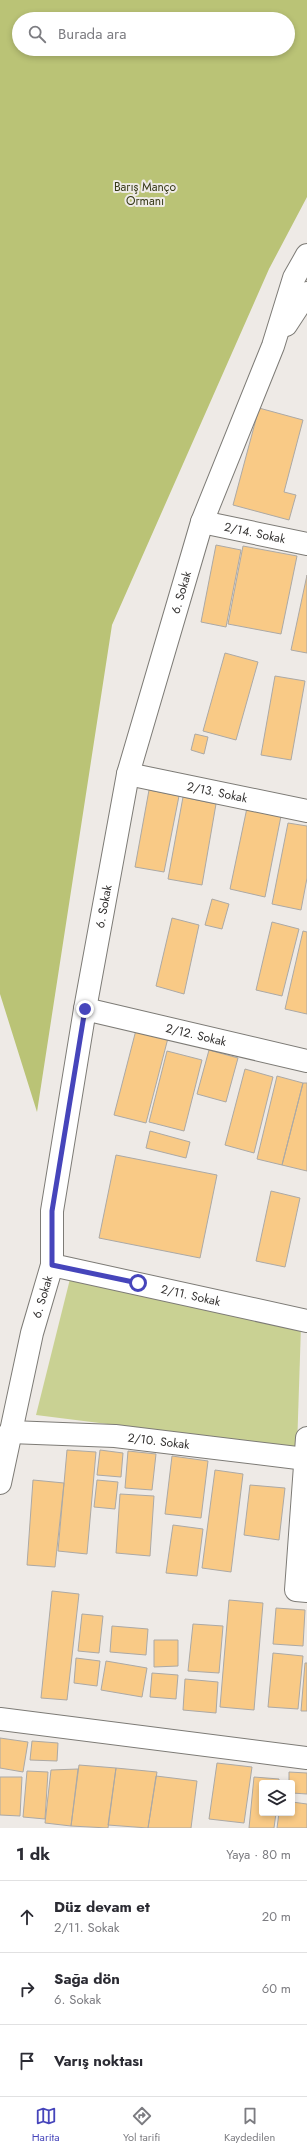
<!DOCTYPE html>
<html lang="tr">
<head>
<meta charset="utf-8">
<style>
  :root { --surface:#fff; --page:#f2f2f3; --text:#2b2b33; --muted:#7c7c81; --line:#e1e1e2; --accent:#4645bb }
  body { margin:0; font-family:Jost,sans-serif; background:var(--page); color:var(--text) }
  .controls { position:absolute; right:12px; bottom:12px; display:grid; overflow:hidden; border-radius:4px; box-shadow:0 2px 6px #0003 }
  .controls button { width:36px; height:36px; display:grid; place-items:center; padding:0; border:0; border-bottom:1px solid var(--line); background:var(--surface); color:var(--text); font:20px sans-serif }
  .stop { position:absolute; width:12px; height:12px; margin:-9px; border:3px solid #4645bb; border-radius:50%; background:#fff }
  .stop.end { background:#4645bb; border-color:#fff; box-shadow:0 1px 4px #0008 }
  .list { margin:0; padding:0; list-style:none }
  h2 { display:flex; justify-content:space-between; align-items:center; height:52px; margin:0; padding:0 16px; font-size:17px }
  h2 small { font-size:13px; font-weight:400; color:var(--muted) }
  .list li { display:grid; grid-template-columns:26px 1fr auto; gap:12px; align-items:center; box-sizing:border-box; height:72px; padding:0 16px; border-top:1px solid var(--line) }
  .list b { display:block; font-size:15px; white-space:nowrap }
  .list p { margin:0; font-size:13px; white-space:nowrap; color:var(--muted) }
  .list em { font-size:13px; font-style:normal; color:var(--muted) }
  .icon { flex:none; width:22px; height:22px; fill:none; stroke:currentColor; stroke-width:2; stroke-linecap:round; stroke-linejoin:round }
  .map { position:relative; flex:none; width:307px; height:1828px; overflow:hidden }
  .search { position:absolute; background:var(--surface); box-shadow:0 2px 6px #0003; left:12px; right:12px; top:12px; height:44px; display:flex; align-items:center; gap:10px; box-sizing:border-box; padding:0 14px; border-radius:22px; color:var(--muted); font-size:15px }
  .sheet { height:268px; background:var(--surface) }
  nav { display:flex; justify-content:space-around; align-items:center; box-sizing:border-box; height:56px; border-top:1px solid var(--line); background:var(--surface); font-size:11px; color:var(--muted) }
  nav a { display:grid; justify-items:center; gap:2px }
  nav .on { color:var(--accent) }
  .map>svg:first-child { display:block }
</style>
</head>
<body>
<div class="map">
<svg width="307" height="1828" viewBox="0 0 307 1828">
  <rect width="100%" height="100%" fill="#eeeae6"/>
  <!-- green -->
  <path fill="#c9d193" d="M70 1279 301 1326 297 1448 36 1415Z"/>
  <!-- forest -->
  <path fill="#bac376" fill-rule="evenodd" d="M0 0H307V197L269 269 112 625 37 1112 0 994ZM19 19H288V49H19Z"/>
  <!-- building -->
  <path fill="#f9ca86" stroke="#aca9a5" d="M259 408 303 420 284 492 296 495 289 520 233 505Z
    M216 545 241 550 226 627 201 622Z
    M243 546 297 556 281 634 228 624Z
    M307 575V653L291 650Z
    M225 653 258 662 236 740 203 731Z
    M275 676 305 681 291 760 261 755Z
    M195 734 208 737 204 754 191 750Z
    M149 790 179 796 164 872 135 867Z
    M183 797 216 804 202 885 168 879Z
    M248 803 282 811 265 897 230 889Z
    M288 823 307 826V878L301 910 272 904Z
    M212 899 229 904 222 929 205 925Z
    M172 918 199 925 184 994 156 986Z
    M272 922 299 929 282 996 256 990Z
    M303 931 307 932V1014L285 1009Z
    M136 1030 168 1038 146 1123 114 1115Z
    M209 1050 238 1058 226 1102 197 1094Z
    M167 1051 202 1060 184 1131 149 1122Z
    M245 1069 273 1077 254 1153 225 1145Z
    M277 1076 303 1083 282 1165 257 1159Z
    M303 1083H307V1171L282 1165Z
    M150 1131 190 1142 186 1158 146 1148Z
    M116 1155 217 1175 200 1258 99 1238Z
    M271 1191 300 1198 285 1267 256 1261Z
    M67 1450 96 1452 87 1554 58 1551Z
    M100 1450 123 1453 121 1477 97 1475Z
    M128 1451 156 1454 152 1490 125 1488Z
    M172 1456 208 1461 201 1518 165 1514Z
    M215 1470 243 1474 231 1572 202 1568Z
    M33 1480 64 1483 55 1567 27 1565Z
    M97 1480 118 1482 115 1509 94 1507Z
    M250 1485 285 1488 279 1540 244 1535Z
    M120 1494 154 1496 150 1556 116 1553Z
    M173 1525 203 1529 197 1576 166 1573Z
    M52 1591 79 1594 67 1700 41 1698Z
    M229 1600 263 1603 254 1710 220 1707Z
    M276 1608 305 1610 303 1646 273 1644Z
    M82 1614 103 1616 99 1653 78 1651Z
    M193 1624 223 1626 219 1673 188 1671Z
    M112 1626 148 1629 146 1655 110 1652Z
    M154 1640H178V1666L154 1667Z
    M273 1653 303 1656 298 1709 268 1707Z
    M76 1658 100 1661 97 1686 74 1683Z
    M106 1661 147 1668 142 1697 101 1690Z
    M305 1663H307V1711H301Z
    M152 1673 178 1675 176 1699 150 1697Z
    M185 1679 218 1682 216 1713 183 1710Z
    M0 1738 28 1742 23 1772 0 1768Z
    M32 1741 58 1743 57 1761 30 1760Z
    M217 1763 252 1767 244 1823 209 1819Z
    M79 1765 116 1768 108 1828 71 1826Z
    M116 1768 157 1772 148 1828 108 1825Z
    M78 1769 71 1826 45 1823 51 1770Z
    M27 1771 48 1772 45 1819 23 1817Z
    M289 1772 307 1773V1794L292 1793V1783H289Z
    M156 1776 197 1781 191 1828H148Z
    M0 1777H22L20 1816 0 1815Z
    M254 1777 279 1779V1783H262V1813H276L274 1828H249Z
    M292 1802 307 1804V1828H277L279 1813H292Z"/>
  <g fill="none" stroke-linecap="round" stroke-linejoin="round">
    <defs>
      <g id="street">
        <path id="s1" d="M202 522 307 544"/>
        <path id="s2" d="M128 774 307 811"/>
        <path id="s3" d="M85 1009 307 1061"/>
        <path id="s4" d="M52 1265 307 1321"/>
        <path id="s5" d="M10 1432 115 1436 306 1459"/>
        <path d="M307 1438 296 1590 307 1591"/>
        <path d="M0 1719 307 1758"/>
      </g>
      <g id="secondary">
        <path d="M286 325 307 293"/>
        <path id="s6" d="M0 1483 32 1333 52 1265V1211L85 1009 128 774 202 522 273 346 294 278 307 255"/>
      </g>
    </defs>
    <!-- street casing -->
    <use href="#street" stroke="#7d7b76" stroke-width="24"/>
    <!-- secondary casing -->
    <use href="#secondary" stroke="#7d7b76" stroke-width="24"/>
    <!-- street -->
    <use href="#street" stroke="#fff" stroke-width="22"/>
    <!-- secondary -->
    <use href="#secondary" stroke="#fff" stroke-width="22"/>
  </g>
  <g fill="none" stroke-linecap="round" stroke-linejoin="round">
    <!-- route -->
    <path stroke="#4645bb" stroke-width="5" d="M85 1009 52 1211V1265L138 1283"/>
  </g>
  <g text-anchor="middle" stroke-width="4" stroke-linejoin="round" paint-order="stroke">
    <!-- park labels -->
    <g font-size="12" fill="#363918" stroke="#eeeae6">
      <text x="145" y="191">Barış Manço<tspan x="145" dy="14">Ormanı</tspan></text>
    </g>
    <!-- street labels -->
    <g font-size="12" fill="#333130" stroke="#eeeae6">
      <text dy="4" stroke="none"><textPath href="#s1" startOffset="54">2/14. Sokak</textPath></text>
      <text dy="4" stroke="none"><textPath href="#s6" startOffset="911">6. Sokak</textPath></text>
      <text dy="4" stroke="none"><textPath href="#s2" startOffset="91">2/13. Sokak</textPath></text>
      <text dy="4" stroke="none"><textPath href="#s6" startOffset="587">6. Sokak</textPath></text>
      <text dy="4" stroke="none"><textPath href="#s3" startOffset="114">2/12. Sokak</textPath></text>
      <text dy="4" stroke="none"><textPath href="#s4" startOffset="142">2/11. Sokak</textPath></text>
      <text dy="4" stroke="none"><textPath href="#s6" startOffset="191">6. Sokak</textPath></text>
      <text dy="4" stroke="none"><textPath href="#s5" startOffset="149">2/10. Sokak</textPath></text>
    </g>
  </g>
</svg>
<div class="controls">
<button><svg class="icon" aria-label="layers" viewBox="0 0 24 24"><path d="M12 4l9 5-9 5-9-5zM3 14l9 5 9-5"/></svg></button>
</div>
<div class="stop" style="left:138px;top:1283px"></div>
<div class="stop end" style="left:85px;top:1009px"></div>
<div class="search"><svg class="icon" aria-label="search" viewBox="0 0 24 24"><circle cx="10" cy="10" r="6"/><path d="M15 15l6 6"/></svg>Burada ara</div>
</div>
<section class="sheet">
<h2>1 dk<small>Yaya · 80 m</small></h2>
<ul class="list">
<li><svg class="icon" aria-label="ahead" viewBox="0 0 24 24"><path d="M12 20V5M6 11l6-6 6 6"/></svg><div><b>Düz devam et</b><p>2/11. Sokak</p></div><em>20 m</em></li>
<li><svg class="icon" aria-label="right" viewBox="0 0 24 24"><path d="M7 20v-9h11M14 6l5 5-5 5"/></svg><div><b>Sağa dön</b><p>6. Sokak</p></div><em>60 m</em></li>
<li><svg class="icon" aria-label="arrive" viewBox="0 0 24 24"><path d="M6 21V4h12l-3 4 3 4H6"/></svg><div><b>Varış noktası</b></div></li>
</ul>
</section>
<nav>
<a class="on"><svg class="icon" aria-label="map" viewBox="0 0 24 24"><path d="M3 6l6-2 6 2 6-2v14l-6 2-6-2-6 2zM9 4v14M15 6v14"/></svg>Harita</a>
<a><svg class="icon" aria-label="directions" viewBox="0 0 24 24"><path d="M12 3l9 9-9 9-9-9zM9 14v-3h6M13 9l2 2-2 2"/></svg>Yol tarifi</a>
<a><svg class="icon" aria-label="saved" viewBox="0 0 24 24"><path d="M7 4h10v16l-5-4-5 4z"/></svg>Kaydedilen</a>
</nav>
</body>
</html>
